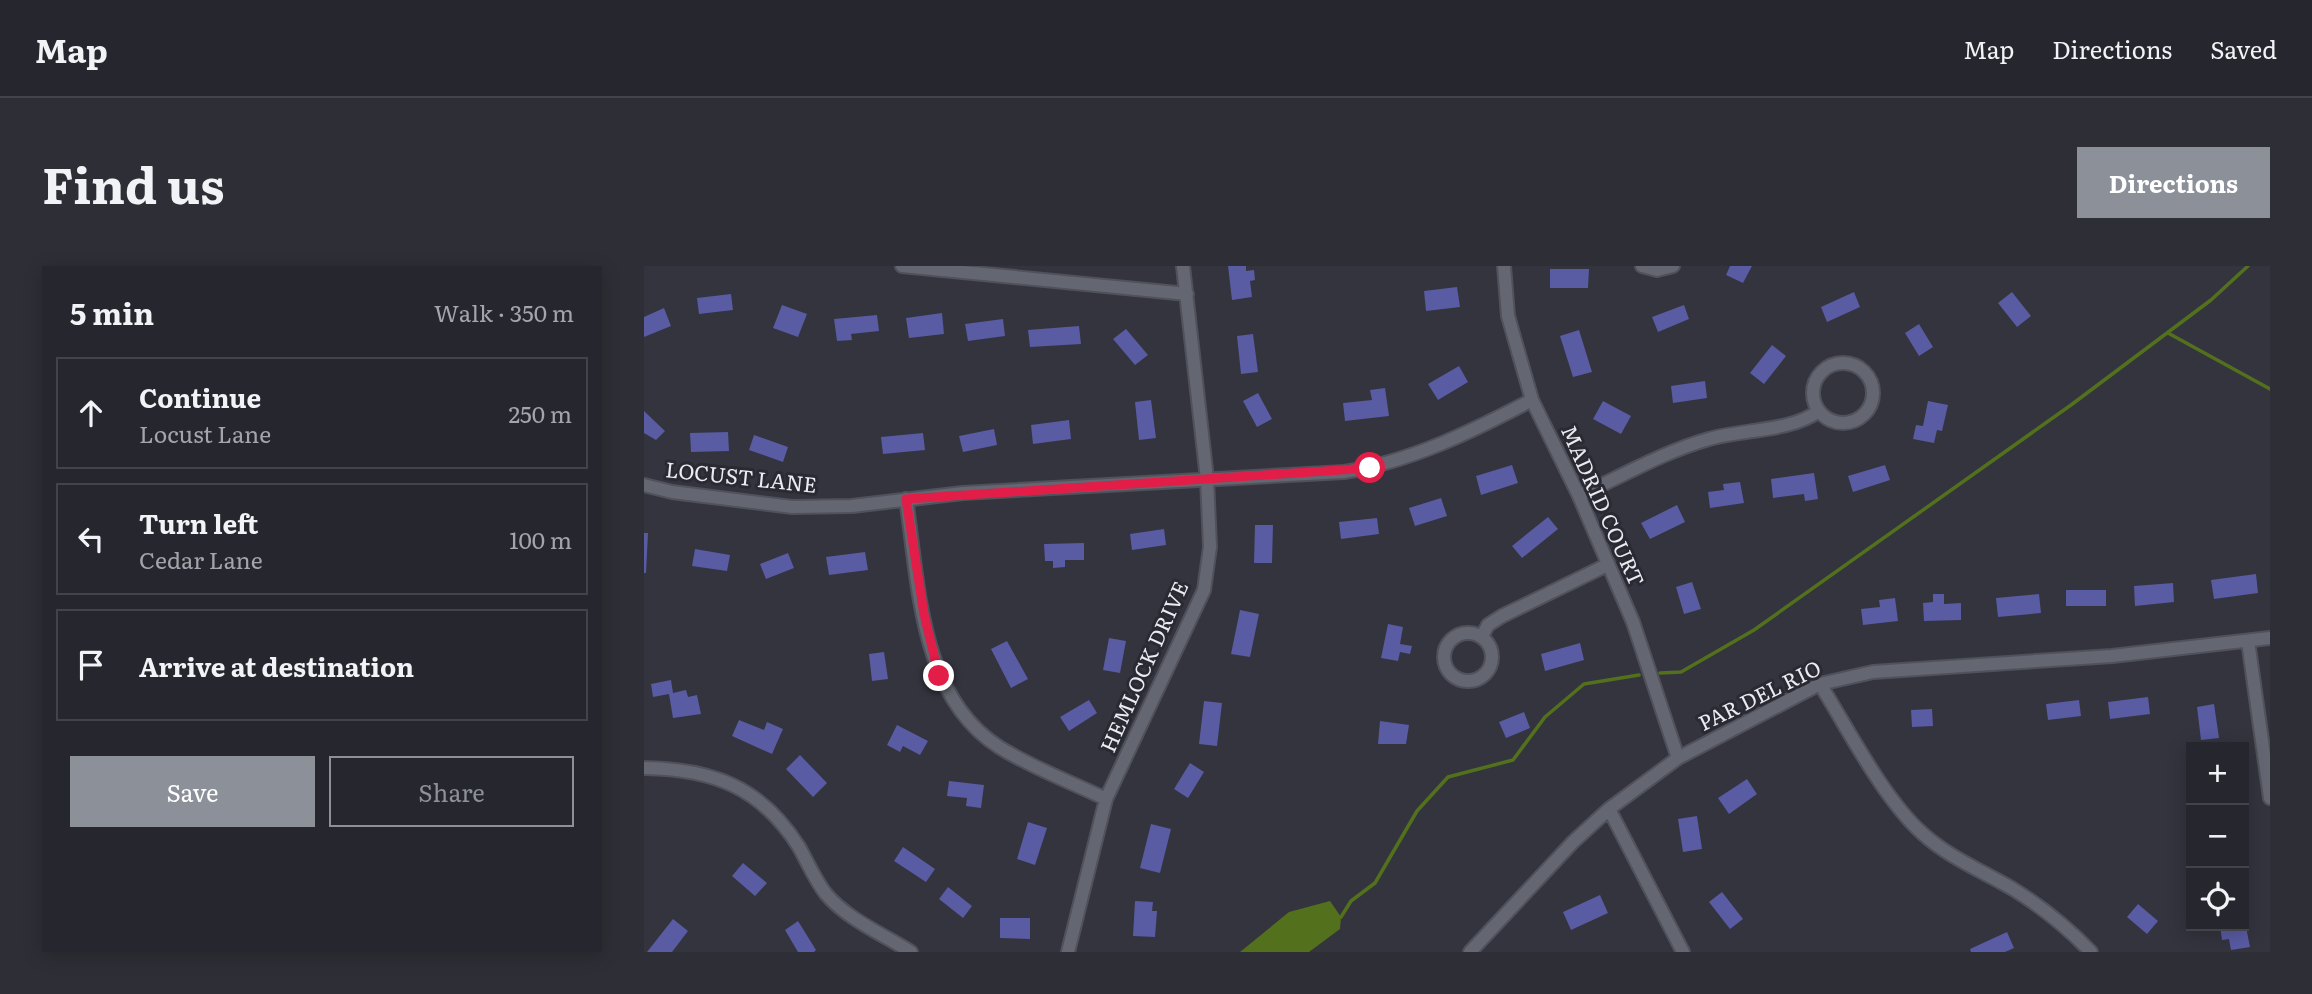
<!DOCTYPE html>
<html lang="en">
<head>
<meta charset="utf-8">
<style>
  :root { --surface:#26272e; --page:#2e2f36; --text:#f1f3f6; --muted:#a4a5aa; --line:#42444a; --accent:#8c9099 }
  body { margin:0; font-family:Literata,serif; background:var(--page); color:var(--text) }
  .controls { position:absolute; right:21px; bottom:21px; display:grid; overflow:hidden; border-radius:0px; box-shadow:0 4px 18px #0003 }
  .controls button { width:63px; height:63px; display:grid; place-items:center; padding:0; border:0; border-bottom:2px solid var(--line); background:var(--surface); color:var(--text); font:35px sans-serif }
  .stop { position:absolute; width:21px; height:21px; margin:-16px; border:5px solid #e11d48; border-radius:50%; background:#fff }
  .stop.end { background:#e11d48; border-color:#fff; box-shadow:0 2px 7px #0008 }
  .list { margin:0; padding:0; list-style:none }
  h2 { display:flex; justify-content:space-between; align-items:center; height:91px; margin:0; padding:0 28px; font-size:30px }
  h2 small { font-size:23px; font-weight:400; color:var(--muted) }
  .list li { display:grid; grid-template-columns:46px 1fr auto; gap:21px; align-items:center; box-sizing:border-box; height:112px; margin:0 14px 14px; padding:0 14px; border:2px solid var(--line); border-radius:0px }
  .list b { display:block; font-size:26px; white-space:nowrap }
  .list p { margin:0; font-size:23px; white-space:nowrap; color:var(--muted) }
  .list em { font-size:23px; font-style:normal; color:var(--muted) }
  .actions { display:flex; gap:14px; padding:21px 28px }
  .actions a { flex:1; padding:16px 0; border:2px solid var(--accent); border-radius:0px; text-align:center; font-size:24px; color:var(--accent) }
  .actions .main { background:var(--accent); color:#fff }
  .icon { flex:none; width:38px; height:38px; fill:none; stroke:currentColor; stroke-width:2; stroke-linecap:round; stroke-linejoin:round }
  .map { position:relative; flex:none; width:1626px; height:686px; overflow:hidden; border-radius:0px }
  header { display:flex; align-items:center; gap:42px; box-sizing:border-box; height:98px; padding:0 35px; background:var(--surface); border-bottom:2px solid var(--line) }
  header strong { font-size:33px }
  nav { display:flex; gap:38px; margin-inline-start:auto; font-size:24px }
  .intro { display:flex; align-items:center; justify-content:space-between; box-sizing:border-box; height:168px; padding:0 42px }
  h1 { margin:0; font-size:49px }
  .button { padding:18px 32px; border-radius:0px; background:var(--accent); color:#fff; font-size:24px; font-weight:700 }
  main { display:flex; gap:42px; padding:0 42px }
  aside { flex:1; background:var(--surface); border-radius:0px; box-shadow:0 4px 18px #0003 }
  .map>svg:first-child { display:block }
</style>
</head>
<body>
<header>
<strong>Map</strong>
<nav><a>Map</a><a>Directions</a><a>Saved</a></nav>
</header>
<div class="intro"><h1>Find us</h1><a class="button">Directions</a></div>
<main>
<aside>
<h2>5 min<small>Walk · 350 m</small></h2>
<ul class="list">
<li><svg class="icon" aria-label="ahead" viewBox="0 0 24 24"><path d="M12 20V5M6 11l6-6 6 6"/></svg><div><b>Continue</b><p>Locust Lane</p></div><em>250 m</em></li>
<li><svg class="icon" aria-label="left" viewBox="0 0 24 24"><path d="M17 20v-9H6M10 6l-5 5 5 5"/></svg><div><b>Turn left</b><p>Cedar Lane</p></div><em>100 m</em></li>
<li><svg class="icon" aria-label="arrive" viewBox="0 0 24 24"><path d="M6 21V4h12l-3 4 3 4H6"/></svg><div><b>Arrive at destination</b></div></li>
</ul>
<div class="actions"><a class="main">Save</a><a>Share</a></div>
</aside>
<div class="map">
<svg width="1626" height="686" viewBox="0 0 1626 686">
  <rect width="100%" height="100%" fill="#33343e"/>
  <!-- water -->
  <path fill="#53701d" d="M686 635 697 651 696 663 665 686H596L645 646Z"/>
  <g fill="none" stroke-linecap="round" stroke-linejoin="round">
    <!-- stream -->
    <path stroke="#53701d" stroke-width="3.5" d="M1524 67 1626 123
      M1016 407 1037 406 1110 364 1427 139 1567 34 1604 0
      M697 651 707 635 731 617 773 545 804 511 869 494 901 451 940 418 995 409"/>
  </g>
  <!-- building -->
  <path fill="#595ba3" d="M584 0H602V5L610 4 611 14 606 15 608 31 588 34Z
    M1086 0H1108L1099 17 1082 9Z
    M906 3H945L944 22H906Z
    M813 21 816 41 782 45 780 25Z
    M1210 26 1216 41 1183 56 1177 41Z
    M1368 26 1387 50 1373 61 1354 37Z
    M87 28 89 44 55 48 53 32Z
    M138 39 163 48 154 71 129 62Z
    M1040 39 1045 53 1014 66 1008 51Z
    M20 42 27 60 0 71V51Z
    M298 47 300 68 265 72 262 52Z
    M233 49 235 65 207 68 208 74 193 75 190 53Z
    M359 53 361 70 324 75 321 58Z
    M1275 58 1289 81 1275 90 1261 67Z
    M435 60 437 78 386 81 384 64Z
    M482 63 504 89 491 99 469 73Z
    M935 64 948 106 929 111 916 70Z
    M609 68 614 106 597 108 593 70Z
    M1128 79 1142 90 1120 118 1106 107Z
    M815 100 824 116 794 134 784 118Z
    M1061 115 1063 132 1029 137 1027 120Z
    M741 122 745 150 701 155 699 137 728 134 726 124Z
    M614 127 628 153 613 161 599 135Z
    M507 134 512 172 495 174 491 136Z
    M959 135 987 150 977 168 949 153Z
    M1284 135 1304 139 1298 165 1293 164 1290 177 1269 173 1272 159 1279 160Z
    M0 145 21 165 12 174 0 167Z
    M425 154 427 173 389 178 387 159Z
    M350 163 353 179 319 186 315 170Z
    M84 166 85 185 47 186 46 167Z
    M279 167 281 184 239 188 237 171Z
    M110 169 144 181 139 196 105 184Z
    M868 199 874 217 837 229 832 210Z
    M1241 199 1246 214 1209 226 1204 210Z
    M1170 207 1174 233 1161 235 1160 228 1129 232 1127 213Z
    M1096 216 1100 237 1066 242 1064 226 1080 224 1079 218Z
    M797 232 803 250 771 260 765 242Z
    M1033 239 1041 256 1006 273 997 257Z
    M904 251 914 263 878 292 868 280Z
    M733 252 735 268 697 273 695 256Z
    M611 259H629L628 297H610Z
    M520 263 522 279 488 284 486 268Z
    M0 267H4L2 307H0Z
    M440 277V294H421V301L409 302V295H401L400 278Z
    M51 283 86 289 83 305 48 300Z
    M221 286 224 304 185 309 182 291Z
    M144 287 150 302 122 313 116 298Z
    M1612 308 1614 327 1570 333 1567 314Z
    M1048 316 1057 343 1040 348 1032 321Z
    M1529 317 1530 336 1491 340 1490 320Z
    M1422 324H1462V340H1422Z
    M1289 328H1300V338L1317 337V354L1280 355 1279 337 1289 336Z
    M1395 328 1397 347 1354 351 1352 332Z
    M1251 332 1254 355 1219 359 1217 343 1236 341 1235 334Z
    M596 344 615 348 606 391 587 388Z
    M744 358 759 361 756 378 768 380 766 388 756 386 754 395 737 392Z
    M465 372 482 375 476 407 459 404Z
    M363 375 384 413 367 422 347 383Z
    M936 377 940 394 901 405 897 388Z
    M240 386 244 413 228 415 225 388Z
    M27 414 29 427 42 424 44 431 53 429 57 448 29 452 25 428 9 431 7 418Z
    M1504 431 1506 448 1466 453 1464 436Z
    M445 434 453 447 425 465 416 451Z
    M1435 434 1437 450 1404 454 1402 438Z
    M560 435 578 437 573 480 555 478Z
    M1570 438 1575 472 1557 474 1553 441Z
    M1288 443 1289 460 1268 461 1267 444Z
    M880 446 886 462 862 472 855 456Z
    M95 454 120 464 123 456 139 463 128 488 88 470Z
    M736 455 765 459 762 478H734Z
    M253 459 284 475 276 489 259 480 256 486 243 479Z
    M156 489 183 517 169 531 142 503Z
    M546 497 560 506 544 532 530 523Z
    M1103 513 1113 528 1085 548 1074 532Z
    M305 515 340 519 337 542 322 540 323 532 303 530Z
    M1053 550 1058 583 1039 586 1034 553Z
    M384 556 403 562 391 599 373 593Z
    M507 558 527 563 516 607 496 602Z
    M259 581 291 603 282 616 250 595Z
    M99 597 123 617 111 630 88 610Z
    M304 621 328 640 319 652 295 633Z
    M1078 626 1099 653 1086 663 1065 636Z
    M956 629 964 647 927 664 919 646Z
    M491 635 509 636 508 645H513L511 671 489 670Z
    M1494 638 1514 655 1503 668 1483 651Z
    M1600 651 1606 681 1587 684 1585 673 1578 674 1576 660H1600Z
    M356 652H386V673L356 672Z
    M29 653 44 665 28 686H3Z
    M154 655 172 684 170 686H154L141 664Z
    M1363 666 1370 682 1361 686H1327L1326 683Z"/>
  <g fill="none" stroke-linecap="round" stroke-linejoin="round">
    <defs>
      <path id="minor" d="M258 0 543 28
        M860 0 864 50 888 134 935 230 989 356 1034 492
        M998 0 1013 4 1029 0
        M1169 127a30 30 0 1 1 60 0a30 30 0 1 1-60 0Z
        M0 219 28 226 148 241 208 240 319 227 700 206C766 196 829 165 888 134
        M935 230C978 210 1019 186 1065 173 1099 163 1146 166 1175 145
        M262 233C275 317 275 430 355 481 388 502 427 516 462 533
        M800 391a24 24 0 1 1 48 0a24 24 0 1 1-48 0Z
        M838 370 844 359 858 350 963 299
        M1604 375 1626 532
        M1176 418C1204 463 1239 532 1278 567 1304 591 1338 605 1369 623 1398 641 1423 661 1447 686
        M0 502C69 503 117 521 155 581 164 597 171 614 182 628 203 653 240 669 267 686
        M965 543 1039 686
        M424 686 462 533 560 324 566 281 563 213 539 0
        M826 686 929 576 965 543 1034 492 1176 418 1229 406 1468 390 1626 372"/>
    </defs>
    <!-- minor casing -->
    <use href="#minor" stroke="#50515a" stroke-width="16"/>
    <!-- minor -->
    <use href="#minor" stroke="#646671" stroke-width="12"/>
  </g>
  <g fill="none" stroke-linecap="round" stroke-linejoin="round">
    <!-- route -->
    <path stroke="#e11d48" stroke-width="9" d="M295 410 280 348 262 233 726 202"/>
  </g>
  <g text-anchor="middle" stroke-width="6" stroke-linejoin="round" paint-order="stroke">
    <!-- street labels -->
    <g font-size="21" fill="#ebecf2" stroke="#292a33">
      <text transform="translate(97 212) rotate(6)" y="7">LOCUST LANE</text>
      <text transform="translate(958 240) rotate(66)" y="7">MADRID COURT</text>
      <text transform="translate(501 401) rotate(-66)" y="7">HEMLOCK DRIVE</text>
      <text transform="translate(1116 430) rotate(-26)" y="7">PAR DEL RIO</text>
    </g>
  </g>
</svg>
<div class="controls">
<button>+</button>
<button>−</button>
<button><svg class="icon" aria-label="locate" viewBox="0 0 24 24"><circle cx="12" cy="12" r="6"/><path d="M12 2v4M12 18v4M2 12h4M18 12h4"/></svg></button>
</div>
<div class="stop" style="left:726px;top:202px"></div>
<div class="stop end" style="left:295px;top:410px"></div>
</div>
</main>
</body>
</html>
